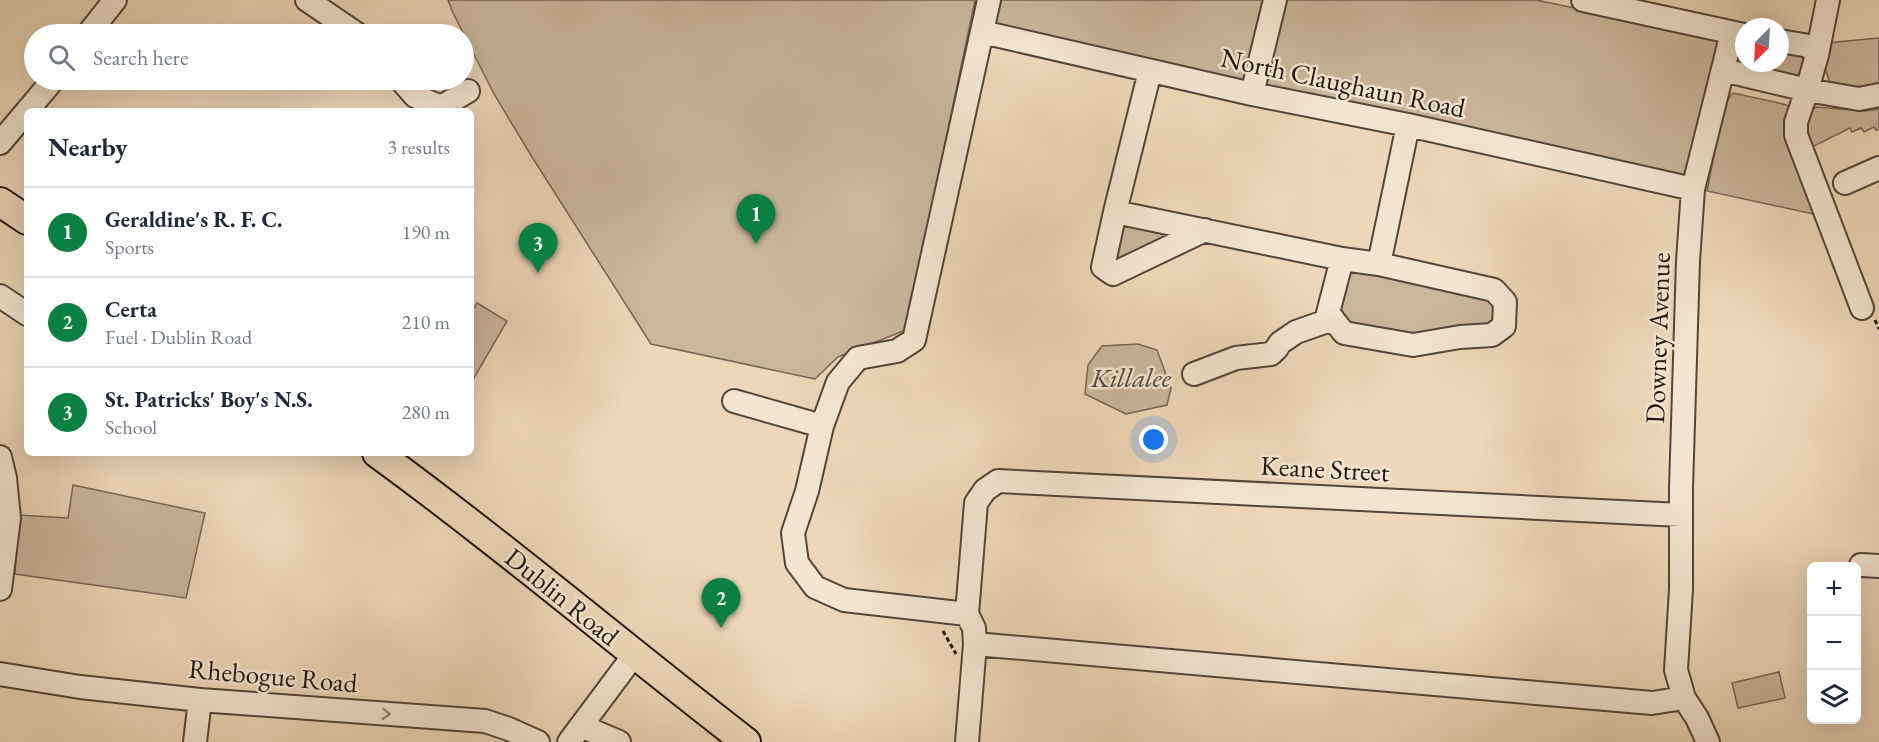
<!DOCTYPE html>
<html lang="en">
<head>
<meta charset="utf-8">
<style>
  :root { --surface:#fff; --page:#f2f2f3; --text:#1f2937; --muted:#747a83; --line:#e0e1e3; --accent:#0b8043 }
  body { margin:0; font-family:"EB Garamond",serif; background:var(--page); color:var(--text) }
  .controls { position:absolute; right:18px; bottom:18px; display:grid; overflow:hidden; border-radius:9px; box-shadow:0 6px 24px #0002 }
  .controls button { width:54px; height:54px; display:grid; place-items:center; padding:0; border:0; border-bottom:2px solid var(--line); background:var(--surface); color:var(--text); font:30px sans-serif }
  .compass { position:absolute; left:1735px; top:18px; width:54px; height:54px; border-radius:50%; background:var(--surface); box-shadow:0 6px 24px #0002; rotate:204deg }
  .you { position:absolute; left:1154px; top:440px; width:21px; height:21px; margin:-15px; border:4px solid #fff; border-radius:50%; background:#1a73e8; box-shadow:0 0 0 9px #1a73e833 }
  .badge { display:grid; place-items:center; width:39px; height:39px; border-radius:50%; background:var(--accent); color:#fff; font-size:20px; font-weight:700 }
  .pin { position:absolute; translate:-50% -50px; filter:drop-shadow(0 2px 3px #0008) }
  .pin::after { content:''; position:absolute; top:32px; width:21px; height:18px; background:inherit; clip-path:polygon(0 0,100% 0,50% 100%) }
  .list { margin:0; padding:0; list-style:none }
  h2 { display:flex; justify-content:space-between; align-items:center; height:78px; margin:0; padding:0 24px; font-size:26px }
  h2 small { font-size:20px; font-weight:400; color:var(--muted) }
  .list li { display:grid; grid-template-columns:39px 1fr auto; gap:18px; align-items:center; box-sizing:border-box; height:90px; padding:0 24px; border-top:2px solid var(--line) }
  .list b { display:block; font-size:22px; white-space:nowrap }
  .list p { margin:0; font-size:20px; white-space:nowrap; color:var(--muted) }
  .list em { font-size:20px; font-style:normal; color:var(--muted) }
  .icon { flex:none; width:33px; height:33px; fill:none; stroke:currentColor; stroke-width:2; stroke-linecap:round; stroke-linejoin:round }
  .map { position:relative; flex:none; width:1879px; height:742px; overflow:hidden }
  .search { position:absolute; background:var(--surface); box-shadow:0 6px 24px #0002; left:24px; top:24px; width:450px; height:66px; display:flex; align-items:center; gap:15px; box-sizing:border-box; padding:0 21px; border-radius:33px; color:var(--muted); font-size:22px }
  .panel { position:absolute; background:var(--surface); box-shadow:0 6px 24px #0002; left:24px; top:108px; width:450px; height:348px; border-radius:9px }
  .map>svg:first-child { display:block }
</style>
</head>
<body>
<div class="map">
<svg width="1879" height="742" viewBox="0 0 1879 742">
  <rect width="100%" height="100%" fill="#edd7b8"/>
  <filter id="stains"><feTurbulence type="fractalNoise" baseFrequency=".00333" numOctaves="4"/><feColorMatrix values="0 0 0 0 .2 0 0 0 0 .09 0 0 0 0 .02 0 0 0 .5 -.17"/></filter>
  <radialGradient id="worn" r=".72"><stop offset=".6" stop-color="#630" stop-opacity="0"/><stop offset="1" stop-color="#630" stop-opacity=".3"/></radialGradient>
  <!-- green -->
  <path fill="#cab69b" stroke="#756656" stroke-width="1.5" d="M448 0H975L906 330 838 357 815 379 651 344 532 157 494 94 452 11Z
    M997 0H1266L1245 85 991 29Z
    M1284 0H1536L1724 39 1685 180 1264 88Z
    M1879 38V85L1868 88 1831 85 1824 66 1826 43Z
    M1780 45 1804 50 1806 72 1798 77 1749 65 1747 63H1780Z
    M1733 93 1783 104 1792 107 1818 215 1707 191 1724 104Z
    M1816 107 1865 111 1879 109V129L1876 130 1874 127 1864 132 1861 128 1852 132 1850 128 1808 149 1803 131 1807 113Z
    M1122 221 1183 233 1113 262Z
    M1357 269 1486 292 1496 305 1493 321 1482 326 1412 335 1345 323 1336 310 1346 274Z
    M477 303 507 321 474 378 471 376V314Z
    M1138 344 1157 350 1171 388 1167 405 1126 414 1085 394 1088 365 1102 346Z
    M73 485 205 513 186 598 15 574 19 515 68 518Z
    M1779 672 1785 698 1738 708 1732 683Z"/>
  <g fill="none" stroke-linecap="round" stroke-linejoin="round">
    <defs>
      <path id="minor" d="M307 0 357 34
        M1583 0 1744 35
        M1828 0 1817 55 1807 90 1859 99 1879 95
        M982 32 1252 94 1408 125 1693 189
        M88 34 115 0
        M1780 41 1809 46 1817 55
        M1723 70 1807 90 1796 122V135L1862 308
        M1150 71 1115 212 1342 259 1379 264 1408 125
        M401 80 415 96 441 107 468 91
        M1252 94 1275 0
        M27 111 53 80
        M0 143 27 111
        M1845 183 1879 168
        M1115 212 1103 267 1113 274 1205 230
        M1342 259 1328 313 1344 333 1413 345 1460 337 1492 335 1504 326 1505 302 1494 290 1379 264
        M0 296 27 314
        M1194 374 1236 358 1271 354 1277 348 1280 343 1296 332 1333 319
        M734 401 822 426
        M0 457 5 478 9 518 0 589
        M1861 565 1879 566
        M967 614 844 600 815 587 797 563 793 533 807 491 822 426 838 382 858 358 897 351 914 340 989 0
        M975 644 1652 703 1684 698 1697 718 1708 742
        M0 674 80 687 200 700 485 721 509 729 538 742
        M1684 698 1676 670 1681 589V488L1688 261 1693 189 1732 33
        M581 726 619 742
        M195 742 200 700
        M569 742 634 655
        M967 742 975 644 974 628 967 614 976 503 985 490 998 481 1681 515"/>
      <path id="major" d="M0 202 27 220
        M377 453C503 545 622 646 746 742"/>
    </defs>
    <!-- minor casing -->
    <use href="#minor" stroke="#53463a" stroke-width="26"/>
    <!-- major casing -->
    <use href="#major" stroke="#201610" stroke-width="32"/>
    <!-- path -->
    <path stroke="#201610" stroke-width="3" stroke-dasharray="4.5 3" stroke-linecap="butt" d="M1875 320 1879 329
      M943 631 956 654"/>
    <!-- minor -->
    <use href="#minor" stroke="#f3e5d1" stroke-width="22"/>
    <!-- major -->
    <use href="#major" stroke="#edd7b8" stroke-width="28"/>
  </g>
  <!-- one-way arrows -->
  <defs><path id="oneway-chevron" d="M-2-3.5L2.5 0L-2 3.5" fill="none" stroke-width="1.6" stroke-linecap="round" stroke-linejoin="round" transform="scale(1.5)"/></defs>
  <use stroke="#94887a" href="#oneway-chevron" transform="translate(386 714) rotate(4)"/>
  <g text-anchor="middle" stroke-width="5" stroke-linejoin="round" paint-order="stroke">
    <!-- street labels -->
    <g font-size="27" fill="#201610" stroke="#f3e5d1">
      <text transform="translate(1343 83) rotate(12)" y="9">North Claughaun Road</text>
      <text transform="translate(1658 338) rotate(-88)" y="9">Downey Avenue</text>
      <text transform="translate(1325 469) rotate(3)" y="9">Keane Street</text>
      <text transform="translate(562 597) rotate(39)" y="9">Dublin Road</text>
      <text transform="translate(273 676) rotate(5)" y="9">Rhebogue Road</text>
    </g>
    <!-- park labels -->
    <g font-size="27" font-style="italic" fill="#53463a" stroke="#f3e5d1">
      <text x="1131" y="387">Killalee</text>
    </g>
  </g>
  <rect width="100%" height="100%" filter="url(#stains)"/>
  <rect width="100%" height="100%" fill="url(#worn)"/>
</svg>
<div class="controls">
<button>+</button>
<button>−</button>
<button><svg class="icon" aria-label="layers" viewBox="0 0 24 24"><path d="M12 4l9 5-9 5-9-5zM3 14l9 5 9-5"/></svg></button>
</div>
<svg class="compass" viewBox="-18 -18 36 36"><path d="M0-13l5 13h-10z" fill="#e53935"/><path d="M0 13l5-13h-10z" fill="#747a83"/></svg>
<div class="you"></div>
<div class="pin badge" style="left:756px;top:244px">1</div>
<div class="pin badge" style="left:721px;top:628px">2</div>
<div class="pin badge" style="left:538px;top:273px">3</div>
<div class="search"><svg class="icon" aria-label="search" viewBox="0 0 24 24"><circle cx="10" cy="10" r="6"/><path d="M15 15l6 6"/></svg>Search here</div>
<section class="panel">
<h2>Nearby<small>3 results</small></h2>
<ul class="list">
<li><span class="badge">1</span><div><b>Geraldine's R. F. C.</b><p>Sports</p></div><em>190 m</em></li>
<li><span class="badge">2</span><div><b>Certa</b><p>Fuel · Dublin Road</p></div><em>210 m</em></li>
<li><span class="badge">3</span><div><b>St. Patricks' Boy's N.S.</b><p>School</p></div><em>280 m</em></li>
</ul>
</section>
</div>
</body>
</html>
